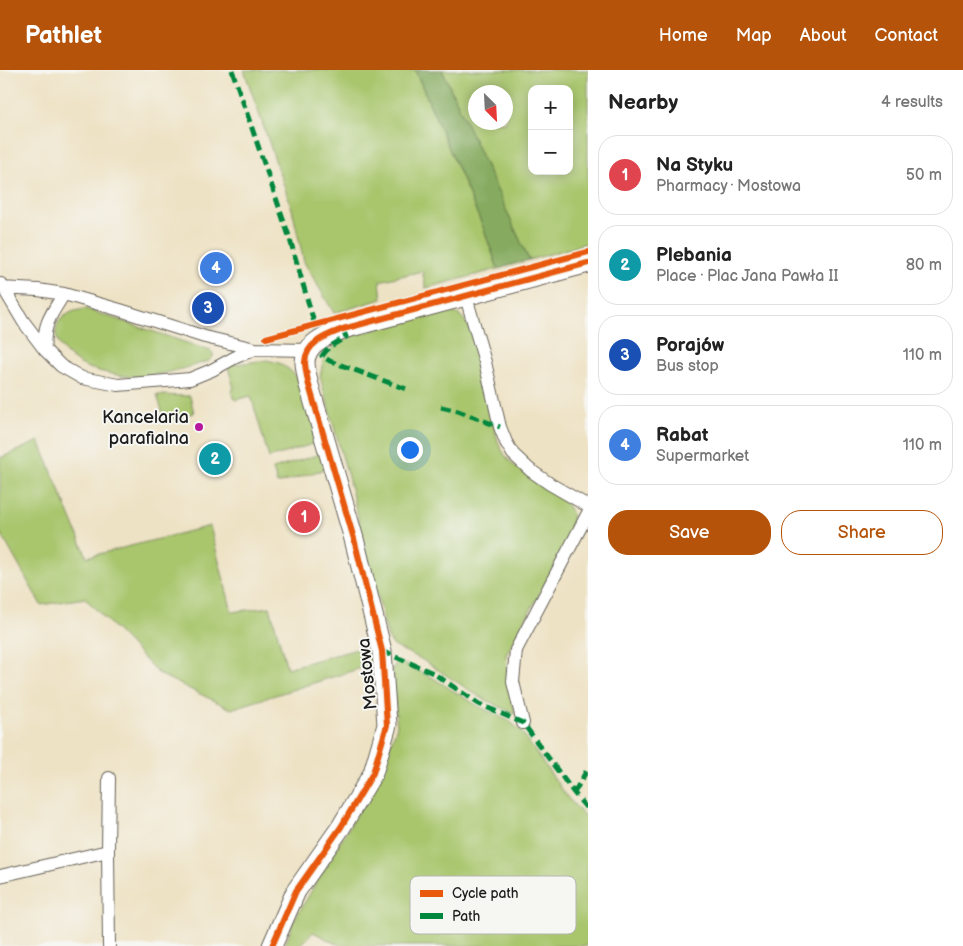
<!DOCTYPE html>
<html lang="en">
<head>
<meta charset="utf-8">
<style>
  :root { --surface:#fff; --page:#f2f2f2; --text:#222; --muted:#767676; --line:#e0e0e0; --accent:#b45309 }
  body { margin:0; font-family:"Balsamiq Sans",sans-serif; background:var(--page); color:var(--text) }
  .controls { position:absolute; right:15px; top:15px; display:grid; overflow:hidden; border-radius:10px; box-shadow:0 2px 12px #0003 }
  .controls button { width:45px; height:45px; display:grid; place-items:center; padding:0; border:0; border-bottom:1px solid var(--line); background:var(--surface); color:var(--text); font:25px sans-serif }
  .compass { position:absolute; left:468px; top:15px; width:45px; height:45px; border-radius:50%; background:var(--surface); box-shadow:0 2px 12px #0003; rotate:156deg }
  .you { position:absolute; left:409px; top:379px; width:18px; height:18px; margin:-12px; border:4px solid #fff; border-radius:50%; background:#1a73e8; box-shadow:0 0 0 8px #1a73e833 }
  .badge { display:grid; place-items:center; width:32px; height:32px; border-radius:50%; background:var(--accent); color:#fff; font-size:16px; font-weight:700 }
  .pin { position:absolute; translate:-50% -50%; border:2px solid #fff; box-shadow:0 1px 5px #0006 }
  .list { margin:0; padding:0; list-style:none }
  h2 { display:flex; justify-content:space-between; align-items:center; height:65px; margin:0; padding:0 20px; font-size:21px }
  h2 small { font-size:16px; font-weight:400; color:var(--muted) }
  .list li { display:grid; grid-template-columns:32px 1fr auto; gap:15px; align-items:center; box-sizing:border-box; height:80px; margin:0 10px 10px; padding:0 10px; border:1px solid var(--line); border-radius:20px }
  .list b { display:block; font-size:19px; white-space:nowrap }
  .list p { margin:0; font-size:16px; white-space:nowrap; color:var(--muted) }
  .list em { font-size:16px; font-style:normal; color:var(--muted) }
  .actions { display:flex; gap:10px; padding:15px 20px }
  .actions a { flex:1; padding:11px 0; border:1px solid var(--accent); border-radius:20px; text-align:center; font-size:18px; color:var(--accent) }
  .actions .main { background:var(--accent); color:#fff }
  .map { position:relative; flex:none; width:588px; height:876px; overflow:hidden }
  header { display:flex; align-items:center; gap:30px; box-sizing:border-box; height:70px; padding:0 25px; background:var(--accent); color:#fff }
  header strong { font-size:24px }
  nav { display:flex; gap:28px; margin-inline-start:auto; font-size:18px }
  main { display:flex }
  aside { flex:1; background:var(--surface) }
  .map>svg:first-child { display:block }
</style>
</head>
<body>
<header>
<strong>Pathlet</strong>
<nav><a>Home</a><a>Map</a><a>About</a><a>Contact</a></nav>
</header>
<main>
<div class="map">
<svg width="588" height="876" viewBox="0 0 588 876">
  <rect width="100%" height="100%" fill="#f6f6f2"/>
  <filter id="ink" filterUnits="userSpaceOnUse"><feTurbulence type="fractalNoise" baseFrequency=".02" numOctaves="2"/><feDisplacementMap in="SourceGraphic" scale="10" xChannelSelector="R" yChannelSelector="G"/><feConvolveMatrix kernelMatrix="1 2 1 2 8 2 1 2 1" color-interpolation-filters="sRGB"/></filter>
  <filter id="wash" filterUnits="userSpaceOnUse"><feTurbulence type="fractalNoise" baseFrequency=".0096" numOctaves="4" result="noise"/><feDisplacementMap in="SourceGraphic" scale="20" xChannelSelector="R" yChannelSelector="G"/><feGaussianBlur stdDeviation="1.12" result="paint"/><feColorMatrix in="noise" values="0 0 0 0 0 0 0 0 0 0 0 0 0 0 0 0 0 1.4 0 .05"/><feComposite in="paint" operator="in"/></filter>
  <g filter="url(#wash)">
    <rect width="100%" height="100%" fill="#eee2c4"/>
    <!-- green -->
    <path fill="#a9c66d" stroke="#627144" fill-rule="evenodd" d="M244 0H415L483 157 498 199 426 218 422 201 380 211 382 229 334 243 304 192 292 139Z
      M442 0H588V173L529 190ZM532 19H569V101H532ZM476 22H506V52H476Z
      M86 239 211 281 213 284V287L209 291C181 299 153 309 123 306 115 305 93 300 86 297 82 295 77 292 73 289 55 276 46 253 72 242 76 240 82 240 86 239Z
      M440 241C457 242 462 244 470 259 477 284 484 309 490 334 494 352 495 373 507 388 524 410 570 420 573 450 573 454 573 458 573 462L506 585 508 608 515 644 480 627 421 589 394 576 388 568 348 407 320 307 324 286 334 276 352 266Z
      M267 290 279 293 290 300 299 309 319 372 269 388 251 326 235 330 231 320 234 318 228 297 229 295Z
      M157 325 190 326 194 343 165 351Z
      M39 371 87 487 210 456 232 542 270 537 287 598 372 575 377 593 231 639 159 604 85 528 41 535 0 462V388Z
      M323 383 325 396 322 400 277 414 273 399Z
      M398 591 433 608 478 636 509 651 520 660 568 728 588 750V876H341L313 862 300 876H285L293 852 380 705 397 656 392 599Z"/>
    <!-- forest -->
    <path fill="#86ab60" stroke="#51643e" d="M415 0H442L529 190 498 199 483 157Z"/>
  </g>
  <g filter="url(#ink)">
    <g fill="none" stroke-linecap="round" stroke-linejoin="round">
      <defs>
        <path id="street" d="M1 214 23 251 45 280 61 296 82 308 118 315 190 309 212 300 236 287 255 279
          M0 218 38 220 64 224 120 240 205 267 255 279 309 280
          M466 227 485 292 500 357 506 372 513 384 530 400 550 414 588 436
          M45 280C42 256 51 244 64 224
          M523 653 513 612 516 580 588 443
          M0 806 108 781
          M109 876 108 781 109 708"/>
        <path id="secondary" d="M272 876 296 821 341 757 373 703 387 655 382 581 354 469 308 312C307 305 305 298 305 292 306 272 328 265 343 259L588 193"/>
      </defs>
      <!-- street casing -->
      <use href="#street" stroke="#666157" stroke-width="14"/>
      <!-- secondary casing -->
      <use href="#secondary" stroke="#666157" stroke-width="21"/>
      <!-- street -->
      <use href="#street" stroke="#fff" stroke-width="12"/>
      <!-- secondary -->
      <use href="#secondary" stroke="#fff" stroke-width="19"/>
      <!-- quiet -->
      <path stroke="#00873e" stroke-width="5" stroke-dasharray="10 5" stroke-linecap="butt" d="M232 0 289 166 316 259
        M343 259 346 267 329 277 322 286 330 291 409 320
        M441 337 458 341 500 357
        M382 581 433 603 479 634 523 653 574 723 588 740
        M574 723 588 698"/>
      <defs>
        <path id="cycleway" d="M266 268 588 182
          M272 876 296 821 341 757 373 703 387 655 382 581 354 469 308 312C307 305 305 298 305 292 306 272 328 265 343 259L588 193"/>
      </defs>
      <!-- cycleway casing -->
      <use href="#cycleway" stroke="#f6f6f2" stroke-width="9"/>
      <!-- cycleway -->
      <use href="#cycleway" stroke="#e8590c" stroke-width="6"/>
    </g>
  </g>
  <!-- markers -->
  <circle fill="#b5179e" stroke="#f6f6f2" stroke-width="2" cx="199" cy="357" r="5"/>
  <g text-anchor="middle" stroke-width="4" stroke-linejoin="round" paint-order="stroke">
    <!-- poi labels -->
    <g font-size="18" fill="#1c1c1c" stroke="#f6f6f2" text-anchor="end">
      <text x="189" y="353">Kancelaria<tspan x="189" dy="21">parafialna</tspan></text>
    </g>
    <!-- street labels -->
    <g font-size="18" fill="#1c1c1c" stroke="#f6f6f2">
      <text transform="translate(367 604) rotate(-96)" y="6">Mostowa</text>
    </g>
  </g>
  <!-- legend -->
  <rect x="410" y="806" width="166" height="58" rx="8" fill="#f6f6f2" stroke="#b5b5b2" stroke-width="1"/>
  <rect x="420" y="820" width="23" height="7" fill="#e8590c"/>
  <rect x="420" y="843" width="23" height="6" fill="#00873e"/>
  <g font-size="14" fill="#1c1c1c">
    <text x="452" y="828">Cycle path</text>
    <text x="452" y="851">Path</text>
  </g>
</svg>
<div class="controls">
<button>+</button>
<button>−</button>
</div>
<svg class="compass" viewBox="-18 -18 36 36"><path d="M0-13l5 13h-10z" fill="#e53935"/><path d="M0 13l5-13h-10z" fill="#767676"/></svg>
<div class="you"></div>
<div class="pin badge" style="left:304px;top:447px;background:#e0444e">1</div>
<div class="pin badge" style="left:215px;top:389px;background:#0f9aa8">2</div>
<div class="pin badge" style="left:208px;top:238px;background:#1a4fb4">3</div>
<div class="pin badge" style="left:216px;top:198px;background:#3f7fe0">4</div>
</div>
<aside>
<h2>Nearby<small>4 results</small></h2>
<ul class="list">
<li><span class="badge" style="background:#e0444e">1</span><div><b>Na Styku</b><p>Pharmacy · Mostowa</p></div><em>50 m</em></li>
<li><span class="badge" style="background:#0f9aa8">2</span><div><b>Plebania</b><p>Place · Plac Jana Pawła II</p></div><em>80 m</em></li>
<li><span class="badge" style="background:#1a4fb4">3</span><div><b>Porajów</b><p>Bus stop</p></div><em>110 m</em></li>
<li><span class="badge" style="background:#3f7fe0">4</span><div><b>Rabat</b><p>Supermarket</p></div><em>110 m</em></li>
</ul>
<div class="actions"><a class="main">Save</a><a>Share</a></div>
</aside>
</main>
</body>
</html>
